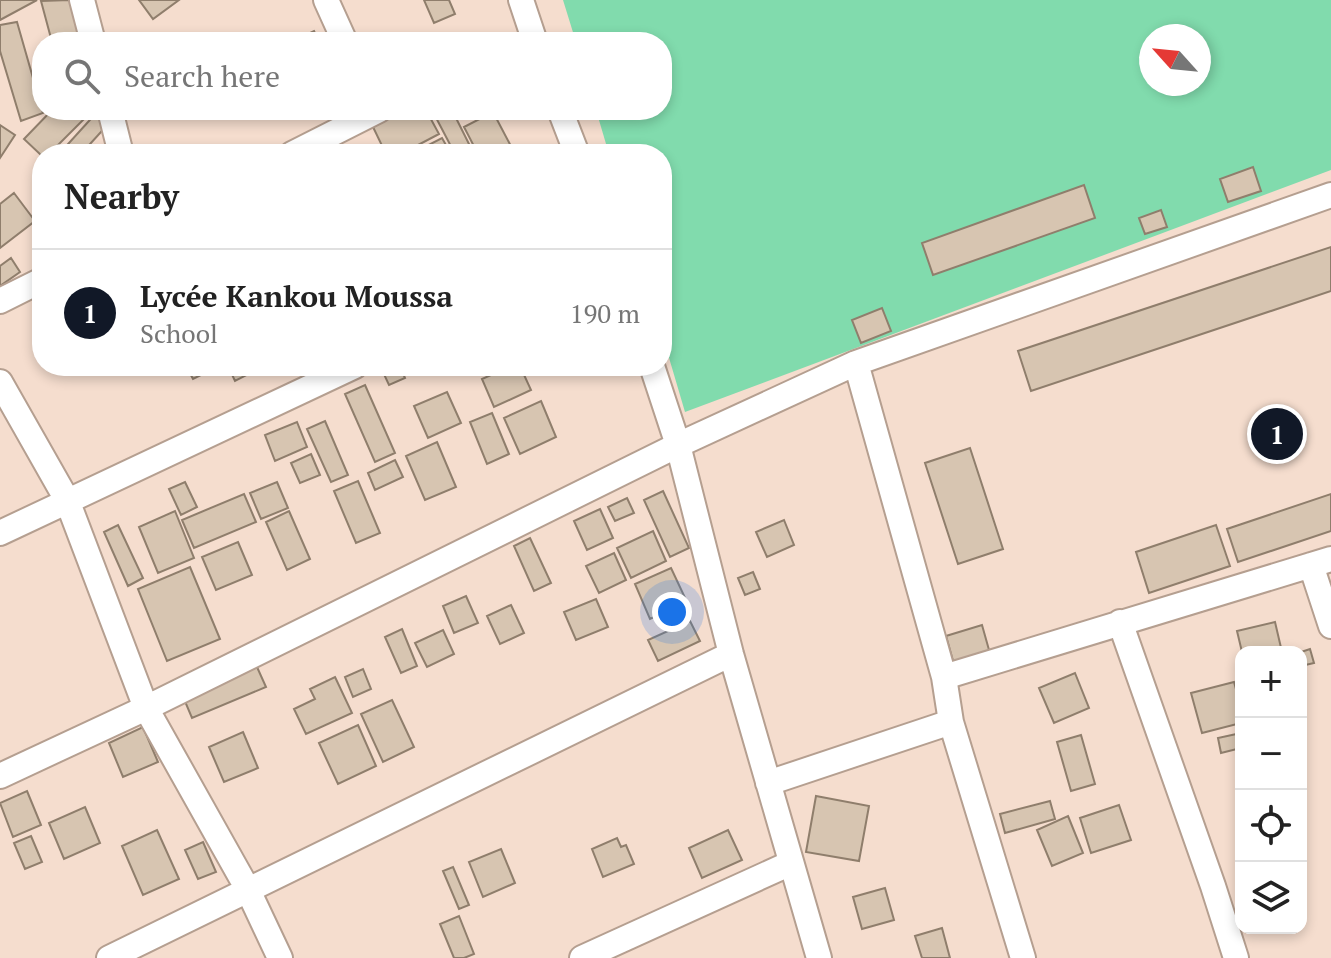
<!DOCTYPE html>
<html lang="en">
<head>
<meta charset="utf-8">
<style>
  :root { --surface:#fff; --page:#f6f6f6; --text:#222; --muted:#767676; --line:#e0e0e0; --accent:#111827 }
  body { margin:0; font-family:"PT Serif",serif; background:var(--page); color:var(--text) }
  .controls { position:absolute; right:24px; bottom:24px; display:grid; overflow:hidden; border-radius:16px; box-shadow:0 4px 12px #0003 }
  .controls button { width:72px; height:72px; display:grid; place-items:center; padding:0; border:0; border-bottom:2px solid var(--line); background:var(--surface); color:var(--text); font:40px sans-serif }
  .compass { position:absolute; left:1139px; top:24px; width:72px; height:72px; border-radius:50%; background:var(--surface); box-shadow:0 4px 12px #0003; rotate:297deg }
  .you { position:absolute; left:672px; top:612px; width:28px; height:28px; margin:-20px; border:6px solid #fff; border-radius:50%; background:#1a73e8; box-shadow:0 0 0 12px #1a73e833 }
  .badge { display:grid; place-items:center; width:52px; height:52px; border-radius:50%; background:var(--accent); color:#fff; font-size:26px; font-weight:700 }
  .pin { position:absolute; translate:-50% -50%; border:4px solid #fff; box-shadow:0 2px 8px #0006 }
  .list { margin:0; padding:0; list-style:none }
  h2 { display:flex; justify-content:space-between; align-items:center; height:104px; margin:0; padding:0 32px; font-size:34px }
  h2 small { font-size:26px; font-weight:400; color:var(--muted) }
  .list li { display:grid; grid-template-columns:52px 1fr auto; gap:24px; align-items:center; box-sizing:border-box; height:128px; padding:0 32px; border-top:2px solid var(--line) }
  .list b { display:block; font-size:30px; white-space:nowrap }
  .list p { margin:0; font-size:26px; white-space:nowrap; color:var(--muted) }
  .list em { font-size:26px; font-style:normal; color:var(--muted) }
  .icon { flex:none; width:44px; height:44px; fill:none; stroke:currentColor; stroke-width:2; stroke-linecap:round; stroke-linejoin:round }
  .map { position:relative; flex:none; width:1331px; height:958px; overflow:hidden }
  .search { position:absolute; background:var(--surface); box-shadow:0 4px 12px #0003; left:32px; top:32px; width:640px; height:88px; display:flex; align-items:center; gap:20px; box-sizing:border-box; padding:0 28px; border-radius:32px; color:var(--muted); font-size:30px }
  .panel { position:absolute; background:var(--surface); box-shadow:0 4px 12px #0003; left:32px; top:144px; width:640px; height:232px; border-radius:32px }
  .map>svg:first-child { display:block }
</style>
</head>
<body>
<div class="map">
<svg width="1331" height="958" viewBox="0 0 1331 958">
  <rect width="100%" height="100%" fill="#f5ddce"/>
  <!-- pitch -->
  <path fill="#81dbad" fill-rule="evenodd" d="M563 0H1331V170L685 412 662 334V154H609L596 110H662V42H576ZM1151 36H1199V84H1151Z"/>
  <!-- building -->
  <path fill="#d7c5b1" stroke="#8f7e6c" stroke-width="2" d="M0 0H37L0 20Z
    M70 0 81 42H52L41 1Z
    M139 0H179L153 19Z
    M424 0H449L455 14 434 23Z
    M17 22 43 113 21 121 0 51V25Z
    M314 31 319 42H291Z
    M52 110H93L49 154H42V156L24 139Z
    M405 110H426L439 134 401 154H386L373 127Z
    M432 110H452L474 154H455Z
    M98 111 110 122 81 154H59Z
    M493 112 513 150 506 154H478L464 127Z
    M0 125 15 135 0 158Z
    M442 138 451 154H411Z
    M1253 167 1261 191 1228 202 1220 179Z
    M1084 185 1095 218 933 275 922 243Z
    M14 193 35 221 0 248V204Z
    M1161 210 1167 227 1145 234 1139 218Z
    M1331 247V291L1031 391 1018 351Z
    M11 258 20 272 0 286V266Z
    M882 308 891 331 861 343 852 320Z
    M186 366H204L207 372 193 379Z
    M228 366H264L235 381Z
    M389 366H400L405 378 389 385 382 370Z
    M511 366H520L531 390 494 407 482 379Z
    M365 385 395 453 375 462 345 394Z
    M447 392 461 423 428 438 414 406Z
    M541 401 556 437 520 454 504 418Z
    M492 413 509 454 487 464 470 422Z
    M325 421 348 475 331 482 307 429Z
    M297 422 307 447 275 461 265 435Z
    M437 442 456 487 425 500 406 456Z
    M970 448 1003 549 958 564 925 463Z
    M311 454 320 475 300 483 291 463Z
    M395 460 403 477 375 490 368 473Z
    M358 481 380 533 356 543 334 491Z
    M185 482 197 507 181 515 169 489Z
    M277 482 288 508 261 519 250 493Z
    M663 491 689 548 670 557 644 500Z
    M244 494 256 522 194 548 182 520Z
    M1331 494V531L1238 562 1227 529Z
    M627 498 634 513 615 521 608 507Z
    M600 509 613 538 587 550 574 521Z
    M175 511 194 558 158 573 139 527Z
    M289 511 310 559 287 570 266 522Z
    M784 520 794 545 767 557 756 532Z
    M118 525 143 578 128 586 104 532Z
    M1216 525 1230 566 1149 593 1136 552Z
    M653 531 666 561 631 578 617 548Z
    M530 538 551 583 534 591 514 546Z
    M238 542 252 575 216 590 202 557Z
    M614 553 626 580 599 593 586 566Z
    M190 567 220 639 167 661 138 589Z
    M671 568 687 602 650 619 635 584Z
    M753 572 760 589 745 595 738 578Z
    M466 596 478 623 454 633 443 606Z
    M596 599 608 627 576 640 564 612Z
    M511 605 524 633 500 644 487 616Z
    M690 621 700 641 658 661 648 640Z
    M1275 622 1282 652H1242L1237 631Z
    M982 625 991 657 955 668 946 636Z
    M402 629 417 666 401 673 385 637Z
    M443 630 454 654 427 667 415 643Z
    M1310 649 1314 663 1301 666V652Z
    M257 667 266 687 192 718 184 699Z
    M363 669 371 689 353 697 345 677Z
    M1075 673 1089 708 1054 723 1039 688Z
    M335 677 352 713 306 734 294 709 315 699 310 689Z
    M1234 682 1241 707V723L1202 733 1191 693Z
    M392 700 414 747 383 762 361 714Z
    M358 725 376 766 338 784 319 743Z
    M143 727 158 762 123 777 109 743Z
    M243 732 258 768 224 782 209 747Z
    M1241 733V748L1221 753 1218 738Z
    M1081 735 1095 784 1071 791 1057 742Z
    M27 791 41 825 13 837 0 803Z
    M816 796 869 806 859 861 806 852Z
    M1050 801 1055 819 1005 833 1000 814Z
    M1119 805 1131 840 1091 853 1080 818Z
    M85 807 100 843 64 859 49 823Z
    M1068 816 1083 853 1052 866 1037 830Z
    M157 830 179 879 143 895 122 846Z
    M728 830 742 860 702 878 689 848Z
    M31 836 42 862 25 869 14 843Z
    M617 838 621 847 626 845 634 864 603 877 592 849Z
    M203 842 216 872 198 879 185 850Z
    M501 849 515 883 483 897 469 862Z
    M453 867 469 905 459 909 443 871Z
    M885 888 894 920 862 929 853 897Z
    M459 916 474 954 464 958H454L440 924Z
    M942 928 950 958H922L915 936Z"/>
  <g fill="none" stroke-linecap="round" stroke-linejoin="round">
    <defs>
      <path id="minor" d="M82 0 93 42
        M326 0 345 42
        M521 0 535 42
        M110 110 121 154
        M560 110 577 154
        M292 154 379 110
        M0 301 42 280
        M856 363 944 677 951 722 1023 958
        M652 366 678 445 731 654 819 958
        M0 382 67 500 146 708 247 888 280 958
        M0 533 355 366
        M1311 565 1331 626
        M1120 622 1213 886 1236 958
        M944 677 1331 559
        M0 776 146 708 678 445 856 363 1331 195
        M768 783 951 722
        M109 958 731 654
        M582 958 791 863"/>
    </defs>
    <!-- minor casing -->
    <use href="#minor" stroke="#b59f90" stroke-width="28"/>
    <!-- minor -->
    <use href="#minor" stroke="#fff" stroke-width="24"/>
  </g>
</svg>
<div class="controls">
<button>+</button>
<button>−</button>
<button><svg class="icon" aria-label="locate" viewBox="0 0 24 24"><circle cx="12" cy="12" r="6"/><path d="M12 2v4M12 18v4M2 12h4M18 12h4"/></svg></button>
<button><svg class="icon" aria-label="layers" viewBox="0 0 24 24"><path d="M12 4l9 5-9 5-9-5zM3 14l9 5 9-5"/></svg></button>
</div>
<svg class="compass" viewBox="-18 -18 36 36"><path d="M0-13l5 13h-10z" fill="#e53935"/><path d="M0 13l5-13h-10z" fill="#767676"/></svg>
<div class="you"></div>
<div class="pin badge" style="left:1277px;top:434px">1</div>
<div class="search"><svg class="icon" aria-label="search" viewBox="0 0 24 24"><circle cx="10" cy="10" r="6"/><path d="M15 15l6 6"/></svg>Search here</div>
<section class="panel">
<h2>Nearby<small></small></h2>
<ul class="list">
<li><span class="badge">1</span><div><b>Lycée Kankou Moussa</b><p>School</p></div><em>190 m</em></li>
</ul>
</section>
</div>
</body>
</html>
